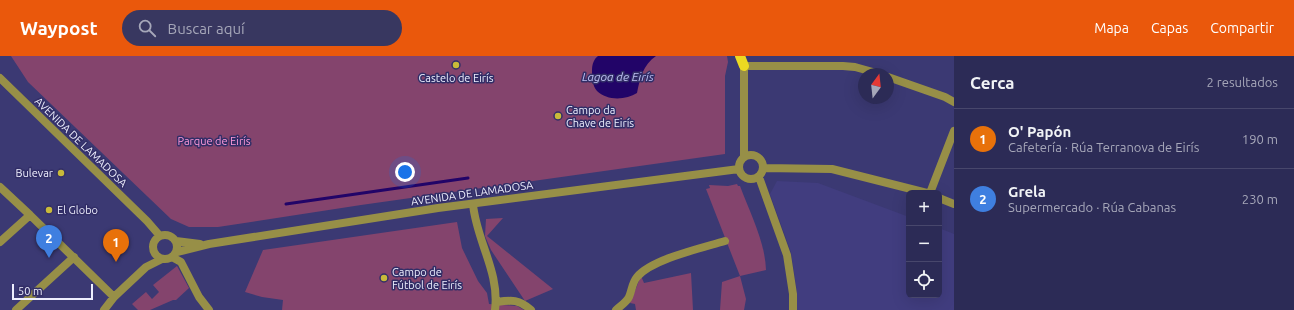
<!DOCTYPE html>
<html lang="es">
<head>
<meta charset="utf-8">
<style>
  :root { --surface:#2c2b56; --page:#383760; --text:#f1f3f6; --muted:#a6a7b9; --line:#48476c; --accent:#ea580c }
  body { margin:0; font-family:Ubuntu,sans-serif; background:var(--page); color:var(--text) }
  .controls { position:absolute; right:12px; bottom:12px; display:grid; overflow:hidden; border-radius:6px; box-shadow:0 4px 16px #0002 }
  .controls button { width:36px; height:36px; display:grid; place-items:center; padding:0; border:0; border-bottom:1px solid var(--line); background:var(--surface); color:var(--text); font:20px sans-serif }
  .compass { position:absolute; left:858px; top:12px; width:36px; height:36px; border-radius:50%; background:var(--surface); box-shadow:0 4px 16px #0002; rotate:15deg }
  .scale { position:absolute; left:12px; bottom:10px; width:81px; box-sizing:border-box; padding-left:4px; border:2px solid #edeefd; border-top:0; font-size:11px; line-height:14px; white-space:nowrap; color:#edeefd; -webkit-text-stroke:3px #322e67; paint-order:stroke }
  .you { position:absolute; left:405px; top:116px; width:14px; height:14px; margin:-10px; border:3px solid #fff; border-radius:50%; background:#1a73e8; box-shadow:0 0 0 6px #1a73e833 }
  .badge { display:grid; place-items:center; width:26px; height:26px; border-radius:50%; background:var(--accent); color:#fff; font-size:13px; font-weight:700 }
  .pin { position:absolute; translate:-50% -33px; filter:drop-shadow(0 1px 2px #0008) }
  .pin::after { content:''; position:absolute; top:21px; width:14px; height:12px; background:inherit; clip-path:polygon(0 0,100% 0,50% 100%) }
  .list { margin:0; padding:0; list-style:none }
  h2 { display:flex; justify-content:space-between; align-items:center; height:52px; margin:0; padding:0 16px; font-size:17px }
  h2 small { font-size:13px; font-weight:400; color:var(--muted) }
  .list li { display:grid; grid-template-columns:26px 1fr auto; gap:12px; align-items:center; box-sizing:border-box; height:60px; padding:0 16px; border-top:1px solid var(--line) }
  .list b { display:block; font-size:15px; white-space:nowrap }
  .list p { margin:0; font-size:13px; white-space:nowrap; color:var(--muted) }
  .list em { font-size:13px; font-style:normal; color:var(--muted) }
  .icon { flex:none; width:22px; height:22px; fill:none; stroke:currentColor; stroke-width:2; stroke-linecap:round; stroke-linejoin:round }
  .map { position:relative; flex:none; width:954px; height:254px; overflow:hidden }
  header { display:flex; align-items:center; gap:24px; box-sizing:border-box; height:56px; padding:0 20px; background:var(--accent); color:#fff }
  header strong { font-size:19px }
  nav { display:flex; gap:22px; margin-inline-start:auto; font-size:14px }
  .search { width:280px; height:36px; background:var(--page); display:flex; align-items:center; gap:10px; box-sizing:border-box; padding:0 14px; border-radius:22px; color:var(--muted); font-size:15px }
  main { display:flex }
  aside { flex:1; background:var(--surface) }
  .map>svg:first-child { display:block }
</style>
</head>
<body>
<header>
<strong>Waypost</strong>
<div class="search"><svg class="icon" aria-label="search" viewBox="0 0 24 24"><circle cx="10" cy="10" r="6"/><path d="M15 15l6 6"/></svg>Buscar aquí</div>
<nav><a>Mapa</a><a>Capas</a><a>Compartir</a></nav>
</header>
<main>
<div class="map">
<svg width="954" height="254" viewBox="0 0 954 254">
  <rect width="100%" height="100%" fill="#3b3973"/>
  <!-- built -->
  <path fill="#413d7f" d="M777 125 818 127 909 161V239H939V172L954 178V254H797V236L791 196 770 138Z"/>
  <!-- green -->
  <path fill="#84446d" d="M11 0H727L728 6 725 20V98L361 149 218 171H189L171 163 28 26Z
    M737 128 738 130H740C750 157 765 185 766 214L740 220 746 243 744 254H720L722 226 740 220 706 133 710 132 709 129 728 130Z
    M503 162 487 180 553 233 525 245 491 194 485 180 486 163Z
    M457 166 462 192 478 225 487 237 489 248 517 250 524 254H282L283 244 262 241 245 236 263 194Z
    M177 210 189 232 176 244H173L150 254H138L132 248 146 236 152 243 159 236 153 229Z
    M691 217 693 254H636L635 248 630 247 641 220 644 227Z"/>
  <!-- water -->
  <path fill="#220468" d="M598 0H656C643 9 640 22 637 37 626 44 607 45 597 35 592 29 592 21 592 14 592 8 594 3 598 0Z"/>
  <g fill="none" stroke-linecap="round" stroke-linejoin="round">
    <!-- stream -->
    <path stroke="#220468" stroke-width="3" d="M286 148 468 122"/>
    <!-- minor -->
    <path stroke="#978f47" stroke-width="8" d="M888 21 945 41 954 46
      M0 22 147 165 160 180
      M739 111a12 12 0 1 1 24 0a12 12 0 1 1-24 0Z
      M744 101V10H843L855 11 880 18
      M763 112 832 113 927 137
      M759 121 787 199 793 238V254
      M0 131 30 159 114 241
      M930 137 954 75
      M939 142 954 148
      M473 148C476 184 500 216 495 254
      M153 191a12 12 0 1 1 24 0a12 12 0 1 1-24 0Z
      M176 185 200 188
      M0 186 30 159
      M177 196 209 188 438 152 739 113
      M172 201 181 206 199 241 209 254
      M496 246C512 244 519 243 531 254
      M16 254 74 201
      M104 254 114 241 146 211 162 203
      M616 254C620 250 627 246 629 241 632 234 632 227 637 221 652 203 702 192 725 185"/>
    <!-- primary -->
    <path stroke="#ecd922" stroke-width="10" d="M740 0 744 10"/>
  </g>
  <!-- markers -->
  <g fill="#c9ba3a" stroke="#322e67" stroke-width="1.5">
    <circle cx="456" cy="9" r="4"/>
    <circle cx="558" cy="60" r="4"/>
    <circle cx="61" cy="117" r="4"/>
    <circle cx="49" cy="154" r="4"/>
    <circle cx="384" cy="222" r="4"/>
  </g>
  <g text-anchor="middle" stroke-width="3" stroke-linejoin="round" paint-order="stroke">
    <!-- poi labels -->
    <g font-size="11" fill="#edeefd" stroke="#322e67" text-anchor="start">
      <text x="456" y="26" text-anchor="middle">Castelo de Eirís</text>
      <text x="566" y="58">Campo da<tspan x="566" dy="13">Chave de Eirís</tspan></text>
      <text x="53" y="121" text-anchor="end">Bulevar</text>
      <text x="57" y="158">El Globo</text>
      <text x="392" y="220">Campo de<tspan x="392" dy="13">Fútbol de Eirís</tspan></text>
    </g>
    <!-- park labels -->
    <g font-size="11" fill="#fe98d8" stroke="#322e67">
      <text x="214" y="89">Parque de Eirís</text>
    </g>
    <!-- street labels -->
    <g font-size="11" fill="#edeefd" stroke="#322e67">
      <text transform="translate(81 86) rotate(44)" y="4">AVENIDA DE LAMADOSA</text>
      <text transform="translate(472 137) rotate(-8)" y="4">AVENIDA DE LAMADOSA</text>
    </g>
    <!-- water labels -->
    <g font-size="12" font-style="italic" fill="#bdbff2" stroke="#322e67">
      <text x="618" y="25">Lagoa de Eirís</text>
    </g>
  </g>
</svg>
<div class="controls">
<button>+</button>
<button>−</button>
<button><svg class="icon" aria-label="locate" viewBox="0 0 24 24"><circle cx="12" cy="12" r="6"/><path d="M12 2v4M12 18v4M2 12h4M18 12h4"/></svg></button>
</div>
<svg class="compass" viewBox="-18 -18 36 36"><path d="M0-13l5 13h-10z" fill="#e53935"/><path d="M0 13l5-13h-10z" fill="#a6a7b9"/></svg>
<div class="scale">50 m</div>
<div class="you"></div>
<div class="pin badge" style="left:116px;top:206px;background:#e8710a">1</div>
<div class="pin badge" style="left:49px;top:202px;background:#3f7fe0">2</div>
</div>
<aside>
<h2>Cerca<small>2 resultados</small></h2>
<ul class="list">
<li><span class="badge" style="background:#e8710a">1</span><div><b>O' Papón</b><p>Cafetería · Rúa Terranova de Eirís</p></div><em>190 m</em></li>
<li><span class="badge" style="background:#3f7fe0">2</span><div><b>Grela</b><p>Supermercado · Rúa Cabanas</p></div><em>230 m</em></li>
</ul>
</aside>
</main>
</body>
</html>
